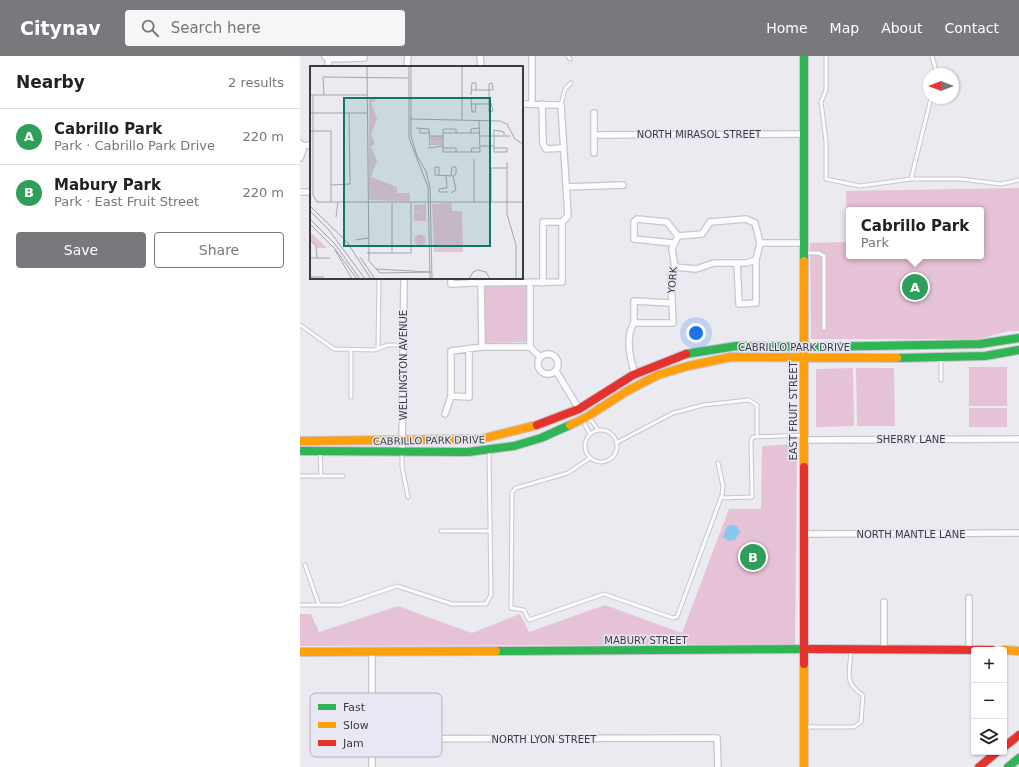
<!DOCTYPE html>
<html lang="en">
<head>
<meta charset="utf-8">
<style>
  :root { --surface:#fff; --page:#f6f6f6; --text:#222; --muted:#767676; --line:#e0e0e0; --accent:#78787d }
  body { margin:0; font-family:"DejaVu Sans",sans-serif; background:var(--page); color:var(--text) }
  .controls { position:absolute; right:12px; bottom:12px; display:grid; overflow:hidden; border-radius:4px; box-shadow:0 1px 3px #0004 }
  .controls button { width:36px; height:36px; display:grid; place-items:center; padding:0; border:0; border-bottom:1px solid var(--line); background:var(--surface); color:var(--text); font:20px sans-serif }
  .compass { position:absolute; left:623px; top:12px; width:36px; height:36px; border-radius:50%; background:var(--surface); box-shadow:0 1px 3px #0004; rotate:270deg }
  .you { position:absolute; left:396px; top:277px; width:14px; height:14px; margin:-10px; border:3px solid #fff; border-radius:50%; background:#1a73e8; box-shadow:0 0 0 6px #1a73e833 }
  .badge { display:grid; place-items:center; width:26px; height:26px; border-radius:50%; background:var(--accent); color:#fff; font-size:13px; font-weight:700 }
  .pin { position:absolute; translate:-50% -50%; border:2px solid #fff; box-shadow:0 1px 4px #0006 }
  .popup { position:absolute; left:546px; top:151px; width:138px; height:52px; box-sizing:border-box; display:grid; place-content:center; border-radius:4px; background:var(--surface); filter:drop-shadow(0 1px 3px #0005); font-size:13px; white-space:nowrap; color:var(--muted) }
  .popup b { font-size:15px; color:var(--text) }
  .popup::after { content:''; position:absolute; left:50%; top:100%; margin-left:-8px; border:8px solid transparent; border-top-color:var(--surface) }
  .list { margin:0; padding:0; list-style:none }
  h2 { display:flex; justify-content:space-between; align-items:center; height:52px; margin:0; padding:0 16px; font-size:17px }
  h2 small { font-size:13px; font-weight:400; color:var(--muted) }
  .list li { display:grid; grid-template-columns:26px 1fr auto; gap:12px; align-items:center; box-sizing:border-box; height:56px; padding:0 16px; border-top:1px solid var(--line) }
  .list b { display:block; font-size:15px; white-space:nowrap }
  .list p { margin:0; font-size:13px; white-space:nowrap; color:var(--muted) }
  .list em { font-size:13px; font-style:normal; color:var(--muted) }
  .actions { display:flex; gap:8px; padding:12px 16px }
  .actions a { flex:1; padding:9px 0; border:1px solid var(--accent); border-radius:4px; text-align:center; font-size:14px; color:var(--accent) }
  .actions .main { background:var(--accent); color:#fff }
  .icon { flex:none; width:22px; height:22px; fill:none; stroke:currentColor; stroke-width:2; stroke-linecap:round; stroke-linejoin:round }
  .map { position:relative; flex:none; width:719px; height:711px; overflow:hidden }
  header { display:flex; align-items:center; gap:24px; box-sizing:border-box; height:56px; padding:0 20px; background:var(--accent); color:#fff }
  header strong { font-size:19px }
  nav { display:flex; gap:22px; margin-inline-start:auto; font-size:14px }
  .search { width:280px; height:36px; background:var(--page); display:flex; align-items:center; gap:10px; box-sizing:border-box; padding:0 14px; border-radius:4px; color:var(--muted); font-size:15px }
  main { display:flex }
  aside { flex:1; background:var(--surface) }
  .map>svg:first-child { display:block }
</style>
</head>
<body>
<header>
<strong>Citynav</strong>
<div class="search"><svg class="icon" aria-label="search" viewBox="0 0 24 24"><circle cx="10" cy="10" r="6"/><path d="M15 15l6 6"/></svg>Search here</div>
<nav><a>Home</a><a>Map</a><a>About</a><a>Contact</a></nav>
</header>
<main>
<aside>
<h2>Nearby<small>2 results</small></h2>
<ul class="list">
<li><span class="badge" style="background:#2e9e5b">A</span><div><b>Cabrillo Park</b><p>Park · Cabrillo Park Drive</p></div><em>220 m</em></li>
<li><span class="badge" style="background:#2e9e5b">B</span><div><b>Mabury Park</b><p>Park · East Fruit Street</p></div><em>220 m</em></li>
</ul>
<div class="actions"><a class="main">Save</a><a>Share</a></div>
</aside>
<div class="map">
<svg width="719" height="711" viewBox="0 0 719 711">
  <rect width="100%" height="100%" fill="#ebeaf1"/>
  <!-- green -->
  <path fill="#e6c2d7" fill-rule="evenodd" d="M719 132V275H709L679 283H511L510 187 547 186 546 135ZM549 154H681V200H549Z
    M184 229H228L229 286 185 287Z
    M669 311H707V350H669Z
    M553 312 554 370 516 371V313Z
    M556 312H594L595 370H557Z
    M669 352H707V371H669Z
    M497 388 495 588 0 590V558H11L19 576 98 550 172 577 220 558 229 576 305 549 382 577 429 453H461L462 390Z"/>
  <!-- water -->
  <path fill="#89c8ee" d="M432 469 438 471 440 476 435 484 429 485 423 481 427 470Z"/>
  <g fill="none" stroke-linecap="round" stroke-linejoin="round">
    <defs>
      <path id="lane" d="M268 0 270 3
        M526 0V34L521 46 526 85V123L560 130 611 123H661L701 128 719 124
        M632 0 637 18
        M261 49 265 33 271 27
        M611 123 631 42
        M505 197H519L524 200V272
        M0 269 34 293 74 294 88 289H103
        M78 293 79 222
        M641 303V324
        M51 341V294
        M285 390a16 16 0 1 1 32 0a16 16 0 1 1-32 0Z
        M290 378 285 369V362L292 365 298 374
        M316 387 373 357 385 354 403 349 449 344 457 349V381
        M20 395 21 420
        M102 396V411L108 441
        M290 402 268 417 216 432 212 436 211 552 224 554 229 564 304 538 373 562 377 561 422 439 423 430 418 407
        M1 420H43
        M421 442 452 441 451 384 453 381 504 379
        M141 475H190
        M5 509 19 549
        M0 549H41L97 530 152 548H186L191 539 189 394
        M505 671H554L561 666 563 639C543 627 550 616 551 595"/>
      <path id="street" d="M25 0 28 3V11
        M180 0 181 11
        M232 0V48
        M28 3 64 2V0
        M107 11 108 0
        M222 48 261 49 268 160 262 166
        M242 48 243 88 246 93 263 92
        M294 79 503 78
        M0 87 3 94 0 102
        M2 90 11 89
        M294 97V57
        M266 131 323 129
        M0 136H11
        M373 187 334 183V166L337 163 367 166 378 180
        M460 187H505
        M437 207 439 248 456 247V204
        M375 211 396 213 414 207H446L456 204 460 187 455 167 446 163 410 166 402 178 378 180
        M151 222V228L171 227V222
        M171 227 262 226V166
        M181 227 182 291
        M230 227V291L240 301
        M243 227V166H262
        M371 247 334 245V267H373L371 221 375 211 372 193 378 180
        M334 267C325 281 330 303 335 318
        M238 308a10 10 0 1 1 20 0a10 10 0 1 1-20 0Z
        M256 315 279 353
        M151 340 169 341V294
        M145 358 151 340V295L182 291H230
        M503 384 719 383
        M102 395 104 222
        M503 478 719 477
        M669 542V593
        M584 546V593
        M72 596V711
        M72 683 417 682 418 711"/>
      <path id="fast" d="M504 0V205
        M386 298 436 290 514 291 680 288 719 282
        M597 302 685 300 719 294
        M0 395 168 396 214 390 241 382 270 369
        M196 595 511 593
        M708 711 719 702"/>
      <path id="slow" d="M504 205V411
        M270 369 285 362 327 335 358 319 388 310 431 301 597 302
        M0 385 181 383 237 369
        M704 594 719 595
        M0 596 196 595
        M504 608V711"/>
      <path id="jam" d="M237 369 279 353 333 319 386 298
        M504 411V608
        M511 593 692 594
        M704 691 719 679
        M679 711 697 696"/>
    </defs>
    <!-- lane casing -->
    <use href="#lane" stroke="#c6c6cb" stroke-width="5"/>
    <!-- street casing -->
    <use href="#street" stroke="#c6c6cb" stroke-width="8"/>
    <!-- fast casing -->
    <use href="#fast" stroke="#c6c6cb" stroke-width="10"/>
    <!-- slow casing -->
    <use href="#slow" stroke="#c6c6cb" stroke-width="10"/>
    <!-- jam casing -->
    <use href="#jam" stroke="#c6c6cb" stroke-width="10"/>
    <!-- lane -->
    <use href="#lane" stroke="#fcfcfd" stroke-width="3"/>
    <!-- street -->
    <use href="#street" stroke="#fcfcfd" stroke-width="5.5"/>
    <!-- fast -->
    <use href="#fast" stroke="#30b455" stroke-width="8"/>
    <!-- slow -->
    <use href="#slow" stroke="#ff9f0a" stroke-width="8"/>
    <!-- jam -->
    <use href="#jam" stroke="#e5322d" stroke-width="8"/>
  </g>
  <g text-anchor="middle" stroke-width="3" stroke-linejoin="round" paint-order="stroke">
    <!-- street labels -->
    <g font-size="10" fill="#3a3a3f" stroke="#e8e7f4">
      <text x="399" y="82">NORTH MIRASOL STREET</text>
      <text transform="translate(372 224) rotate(-85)" y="4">YORK</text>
      <text x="494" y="295">CABRILLO PARK DRIVE</text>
      <text transform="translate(103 309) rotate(-90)" y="4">WELLINGTON AVENUE</text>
      <text transform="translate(493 355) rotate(-90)" y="4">EAST FRUIT STREET</text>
      <text x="611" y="387">SHERRY LANE</text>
      <text transform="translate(129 384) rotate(-1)" y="4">CABRILLO PARK DRIVE</text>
      <text x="611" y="482">NORTH MANTLE LANE</text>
      <text x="346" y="588">MABURY STREET</text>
      <text x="244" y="687">NORTH LYON STREET</text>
    </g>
  </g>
  <!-- overview -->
  <g transform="translate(10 10)">
    <rect width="213" height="213" fill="#ebeaf1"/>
    <path d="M59 31H65V35L61 36 67 53 61 68 65 78 61 80 67 95 61 111 87 121V127H100V135L59 134ZM121 70H133V79H121ZM141 137 142 145H152L153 186H124L122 138ZM116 138V155H104V147H114L104 146V139ZM0 166 17 182H8L0 173ZM104.5 174a5.5 5.5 0 1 1 11 0a5.5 5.5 0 1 1-11 0Z" fill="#e6c2d7"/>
    <path fill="none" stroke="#a4a4aa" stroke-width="1" d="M57 0 59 195 70 207 122 206M99 0V72L118 121 120 213M101 0V70L107 90 116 105 120 122 122 213M152 0V54M161 24H180M180 24H183L182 17 179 18V46L183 45 181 37M0 29H57M3 29V129L7 136H213M14 29 13 11 99 12M161 29 162 17H166V24M161 33 162 46H165L166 38M162 38H179M0 47H57M100 53 190 55 197 58 205 73 213 78M106 62 119 63 120 80M169 62 161 63V67H170M110 63V67H119M0 65H21V136M133 67V86H170L169 54M146 67V63H133V67H161M194 69V66L184 64V86H197M120 70H133M170 70H200M170 80H184M118 82 133 80M133 82H146V86M184 82H197V86M161 86 162 82H170M164 93V136M197 96V148L206 179V213M129 109V101H125V109L143 110M141 109 142 101H146V108L143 110M136 110 137 122M21 119 40 118 39 47M137 122 129 123V126H138M141 127 146 124 143 110M82 136V187M181 136V102H197M0 140 37 176 61 213M0 145 19 164 55 213M26 151 28 136M0 153 25 178 50 213M0 158 25 183 47 213M0 174 6 180 7 192M46 174 58 172M25 184 42 213M57 187H101V136M50 191 65 213M0 192H20M66 203 120 206M0 211H14M159 213 163 206 168 204 176 206 180 213"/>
    <path fill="#0f766e" fill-opacity="0.15" stroke="#0f766e" stroke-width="2" d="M34 32H180V180H34Z"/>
    <rect width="213" height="213" fill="none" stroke="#3a3a3f" stroke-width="2"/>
  </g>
  <!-- legend -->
  <rect x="10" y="637" width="132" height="64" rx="6" fill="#e8e7f4" stroke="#b4b3be" stroke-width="1"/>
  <rect x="18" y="648" width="18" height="6" fill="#30b455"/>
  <rect x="18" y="666" width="18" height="6" fill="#ff9f0a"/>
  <rect x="18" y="684" width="18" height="6" fill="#e5322d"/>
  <g font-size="11" fill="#3a3a3f">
    <text x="43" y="655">Fast</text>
    <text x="43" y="673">Slow</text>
    <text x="43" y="691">Jam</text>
  </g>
</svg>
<div class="controls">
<button>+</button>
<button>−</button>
<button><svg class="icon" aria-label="layers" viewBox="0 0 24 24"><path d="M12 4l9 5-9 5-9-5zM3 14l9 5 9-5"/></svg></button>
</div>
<svg class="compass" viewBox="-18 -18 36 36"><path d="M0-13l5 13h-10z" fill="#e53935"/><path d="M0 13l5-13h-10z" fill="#767676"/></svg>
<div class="you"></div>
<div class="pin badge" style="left:615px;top:231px;background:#2e9e5b">A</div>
<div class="popup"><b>Cabrillo Park</b>Park</div>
<div class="pin badge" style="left:453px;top:501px;background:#2e9e5b">B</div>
</div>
</main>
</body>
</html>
